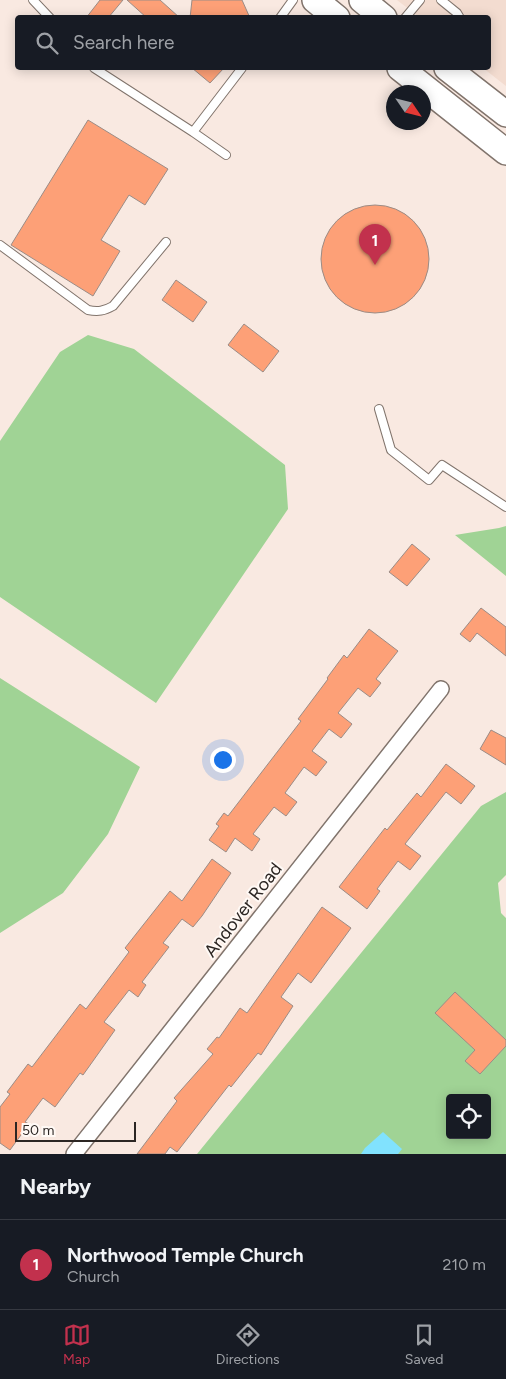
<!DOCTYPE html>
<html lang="en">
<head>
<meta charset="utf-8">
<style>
  :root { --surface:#171b24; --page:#20242c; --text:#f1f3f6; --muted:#9ea1a6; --line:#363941; --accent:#c2314d }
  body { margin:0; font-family:Figtree,sans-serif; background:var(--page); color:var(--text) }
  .controls { position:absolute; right:15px; bottom:15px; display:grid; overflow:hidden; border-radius:5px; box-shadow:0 2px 12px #0003 }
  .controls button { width:45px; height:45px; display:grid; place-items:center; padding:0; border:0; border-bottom:1px solid var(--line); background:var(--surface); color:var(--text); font:25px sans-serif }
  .compass { position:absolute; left:386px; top:85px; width:45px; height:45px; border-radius:50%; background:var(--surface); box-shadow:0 2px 12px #0003; rotate:125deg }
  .scale { position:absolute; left:15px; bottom:12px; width:121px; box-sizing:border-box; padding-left:5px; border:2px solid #2c2623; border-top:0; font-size:14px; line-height:18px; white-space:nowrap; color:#2c2623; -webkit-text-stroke:4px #fff9f5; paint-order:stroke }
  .you { position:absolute; left:222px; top:759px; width:18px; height:18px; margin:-12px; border:4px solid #fff; border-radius:50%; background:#1a73e8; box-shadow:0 0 0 8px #1a73e833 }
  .badge { display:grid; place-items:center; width:32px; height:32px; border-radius:50%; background:var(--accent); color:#fff; font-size:16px; font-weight:700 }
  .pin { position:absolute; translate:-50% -41px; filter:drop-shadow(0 1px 2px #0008) }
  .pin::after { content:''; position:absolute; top:26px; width:18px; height:15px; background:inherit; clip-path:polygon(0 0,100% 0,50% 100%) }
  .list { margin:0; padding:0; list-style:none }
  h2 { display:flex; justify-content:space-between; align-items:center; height:65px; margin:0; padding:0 20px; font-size:21px }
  h2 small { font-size:16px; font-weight:400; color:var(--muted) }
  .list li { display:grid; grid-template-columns:32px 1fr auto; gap:15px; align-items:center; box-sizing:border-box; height:90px; padding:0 20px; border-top:1px solid var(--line) }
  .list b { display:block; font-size:19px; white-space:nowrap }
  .list p { margin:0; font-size:16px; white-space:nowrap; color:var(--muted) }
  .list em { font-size:16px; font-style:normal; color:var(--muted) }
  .icon { flex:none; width:28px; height:28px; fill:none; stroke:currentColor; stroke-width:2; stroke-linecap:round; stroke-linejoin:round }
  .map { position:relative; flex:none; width:506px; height:1154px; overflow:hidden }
  .search { position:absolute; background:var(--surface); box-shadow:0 2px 12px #0003; left:15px; right:15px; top:15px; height:55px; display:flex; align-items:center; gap:12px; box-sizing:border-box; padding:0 18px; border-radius:5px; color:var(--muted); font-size:19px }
  .sheet { height:155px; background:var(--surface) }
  nav { display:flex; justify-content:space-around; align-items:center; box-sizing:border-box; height:70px; border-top:1px solid var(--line); background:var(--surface); font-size:14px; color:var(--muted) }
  nav a { display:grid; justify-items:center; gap:2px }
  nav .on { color:var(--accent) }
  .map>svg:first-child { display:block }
</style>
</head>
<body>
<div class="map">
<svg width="506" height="1154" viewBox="0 0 506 1154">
  <rect width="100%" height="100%" fill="#f9e9e1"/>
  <!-- built -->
  <path fill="#f3dcd0" d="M397 0H506V86L483 68H488V18L419 17Z"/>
  <!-- green -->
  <path fill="#a0d395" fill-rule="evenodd" d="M88 335 134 349 285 465 288 509 156 703 0 597V441L60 352Z
    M506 526V576L455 535 499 528Z
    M0 678 140 767 108 834 63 893 0 933Z
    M506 792V875L498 883 501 913 506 918V1154H197L481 806ZM450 1098H487V1135H450Z"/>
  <!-- water -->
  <path fill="#81e2fe" d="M383 1132 402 1149 398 1154H361L365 1148Z"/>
  <!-- building -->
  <path fill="#fda077" stroke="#9b8c86" d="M100 0H123L108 18H86Z
    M127 0H160L180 18H147Z
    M192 0H242L250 18H190Z
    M192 68H224L210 83Z
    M88 120 168 169 145 205 129 195 101 240 120 251 93 296 11 245Z
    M321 259a54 54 0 1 1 108 0a54 54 0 1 1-108 0Z
    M176 280 207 302 193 322 162 300Z
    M244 324 279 351 263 372 228 345Z
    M412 544 430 559 407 586 389 572Z
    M481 608 506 627V656L477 633 470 642 460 634Z
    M369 629 398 651 376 679 381 683 370 697 358 688 338 713 352 724 341 738 329 729 312 751 327 762 316 776 304 767 285 793 297 802 286 816 274 807 253 834 260 839 252 851 235 838 226 852 209 840 219 826 216 824 224 813 228 816 301 721 298 719 328 679 327 678 344 655 347 658Z
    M491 730 506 738V765L480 749Z
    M446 764 475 786 461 804 446 792 405 844 421 856 410 870 398 861 377 889 380 891 367 909 339 887 385 828 387 830 417 793 421 797Z
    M212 859 231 873 202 916 193 927 182 919 163 943 169 947 142 982 146 985 138 997 129 990 104 1022 115 1030 93 1061 83 1075 80 1073 55 1107 43 1098 25 1122 29 1124 10 1150 0 1143V1107L10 1094 7 1092 28 1064 32 1067 80 1004 86 1009 129 952 125 948 170 891 182 901Z
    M322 907 351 928 311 983 298 973 281 997 293 1006 261 1055 258 1053 231 1087 229 1085 177 1152 170 1147 165 1154H137L177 1101 174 1098 213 1054 207 1049 217 1037 219 1038 240 1008 247 1013Z
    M455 992 506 1040V1046L480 1074 465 1061 475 1050 435 1013Z"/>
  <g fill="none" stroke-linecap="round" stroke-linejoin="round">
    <defs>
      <path id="lane" d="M33 0 50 18
        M441 0 457 13 460 18
        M280 18 293 0
        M405 18 420 0
        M94 68 193 132 242 68
        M193 132 226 155
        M0 245 88 310C98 312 104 311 113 306L166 242
        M379 409 391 450 429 480 442 465 506 507"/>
      <path id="street" d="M74 1154 441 689"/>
      <path id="primary" d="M315 0 337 18
        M362 0 384 18
        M400 68 506 152
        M447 68 506 114"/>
    </defs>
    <!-- lane casing -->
    <use href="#lane" stroke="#81746c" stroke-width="10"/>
    <!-- street casing -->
    <use href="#street" stroke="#81746c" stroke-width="18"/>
    <!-- primary casing -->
    <use href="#primary" stroke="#81746c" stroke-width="28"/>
    <!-- lane -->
    <use href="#lane" stroke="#fff" stroke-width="8"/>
    <!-- street -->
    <use href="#street" stroke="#fff" stroke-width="15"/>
    <!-- primary -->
    <use href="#primary" stroke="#fff" stroke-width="25"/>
  </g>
  <g text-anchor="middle" stroke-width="4" stroke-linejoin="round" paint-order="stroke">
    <!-- street labels -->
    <g font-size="18" fill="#2c2623" stroke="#fff9f5">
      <text transform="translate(243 910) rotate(-52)" y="6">Andover Road</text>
    </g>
  </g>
</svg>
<div class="controls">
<button><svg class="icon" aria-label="locate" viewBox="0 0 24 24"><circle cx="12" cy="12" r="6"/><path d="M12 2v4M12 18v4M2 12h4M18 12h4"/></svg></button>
</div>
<svg class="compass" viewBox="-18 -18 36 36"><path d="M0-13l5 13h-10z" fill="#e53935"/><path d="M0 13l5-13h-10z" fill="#9ea1a6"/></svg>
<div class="scale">50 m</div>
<div class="you"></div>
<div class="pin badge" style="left:375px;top:265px">1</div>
<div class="search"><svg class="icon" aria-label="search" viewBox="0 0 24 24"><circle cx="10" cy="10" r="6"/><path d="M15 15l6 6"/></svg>Search here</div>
</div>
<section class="sheet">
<h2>Nearby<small></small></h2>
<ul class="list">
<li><span class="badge">1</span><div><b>Northwood Temple Church</b><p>Church</p></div><em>210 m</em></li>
</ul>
</section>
<nav>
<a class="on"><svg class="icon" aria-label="map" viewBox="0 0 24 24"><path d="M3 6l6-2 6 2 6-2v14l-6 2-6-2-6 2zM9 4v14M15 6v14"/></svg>Map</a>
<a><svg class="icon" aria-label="directions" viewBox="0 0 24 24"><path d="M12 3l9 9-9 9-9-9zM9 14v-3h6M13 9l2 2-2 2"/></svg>Directions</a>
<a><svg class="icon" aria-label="saved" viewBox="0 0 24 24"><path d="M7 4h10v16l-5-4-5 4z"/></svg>Saved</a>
</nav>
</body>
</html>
